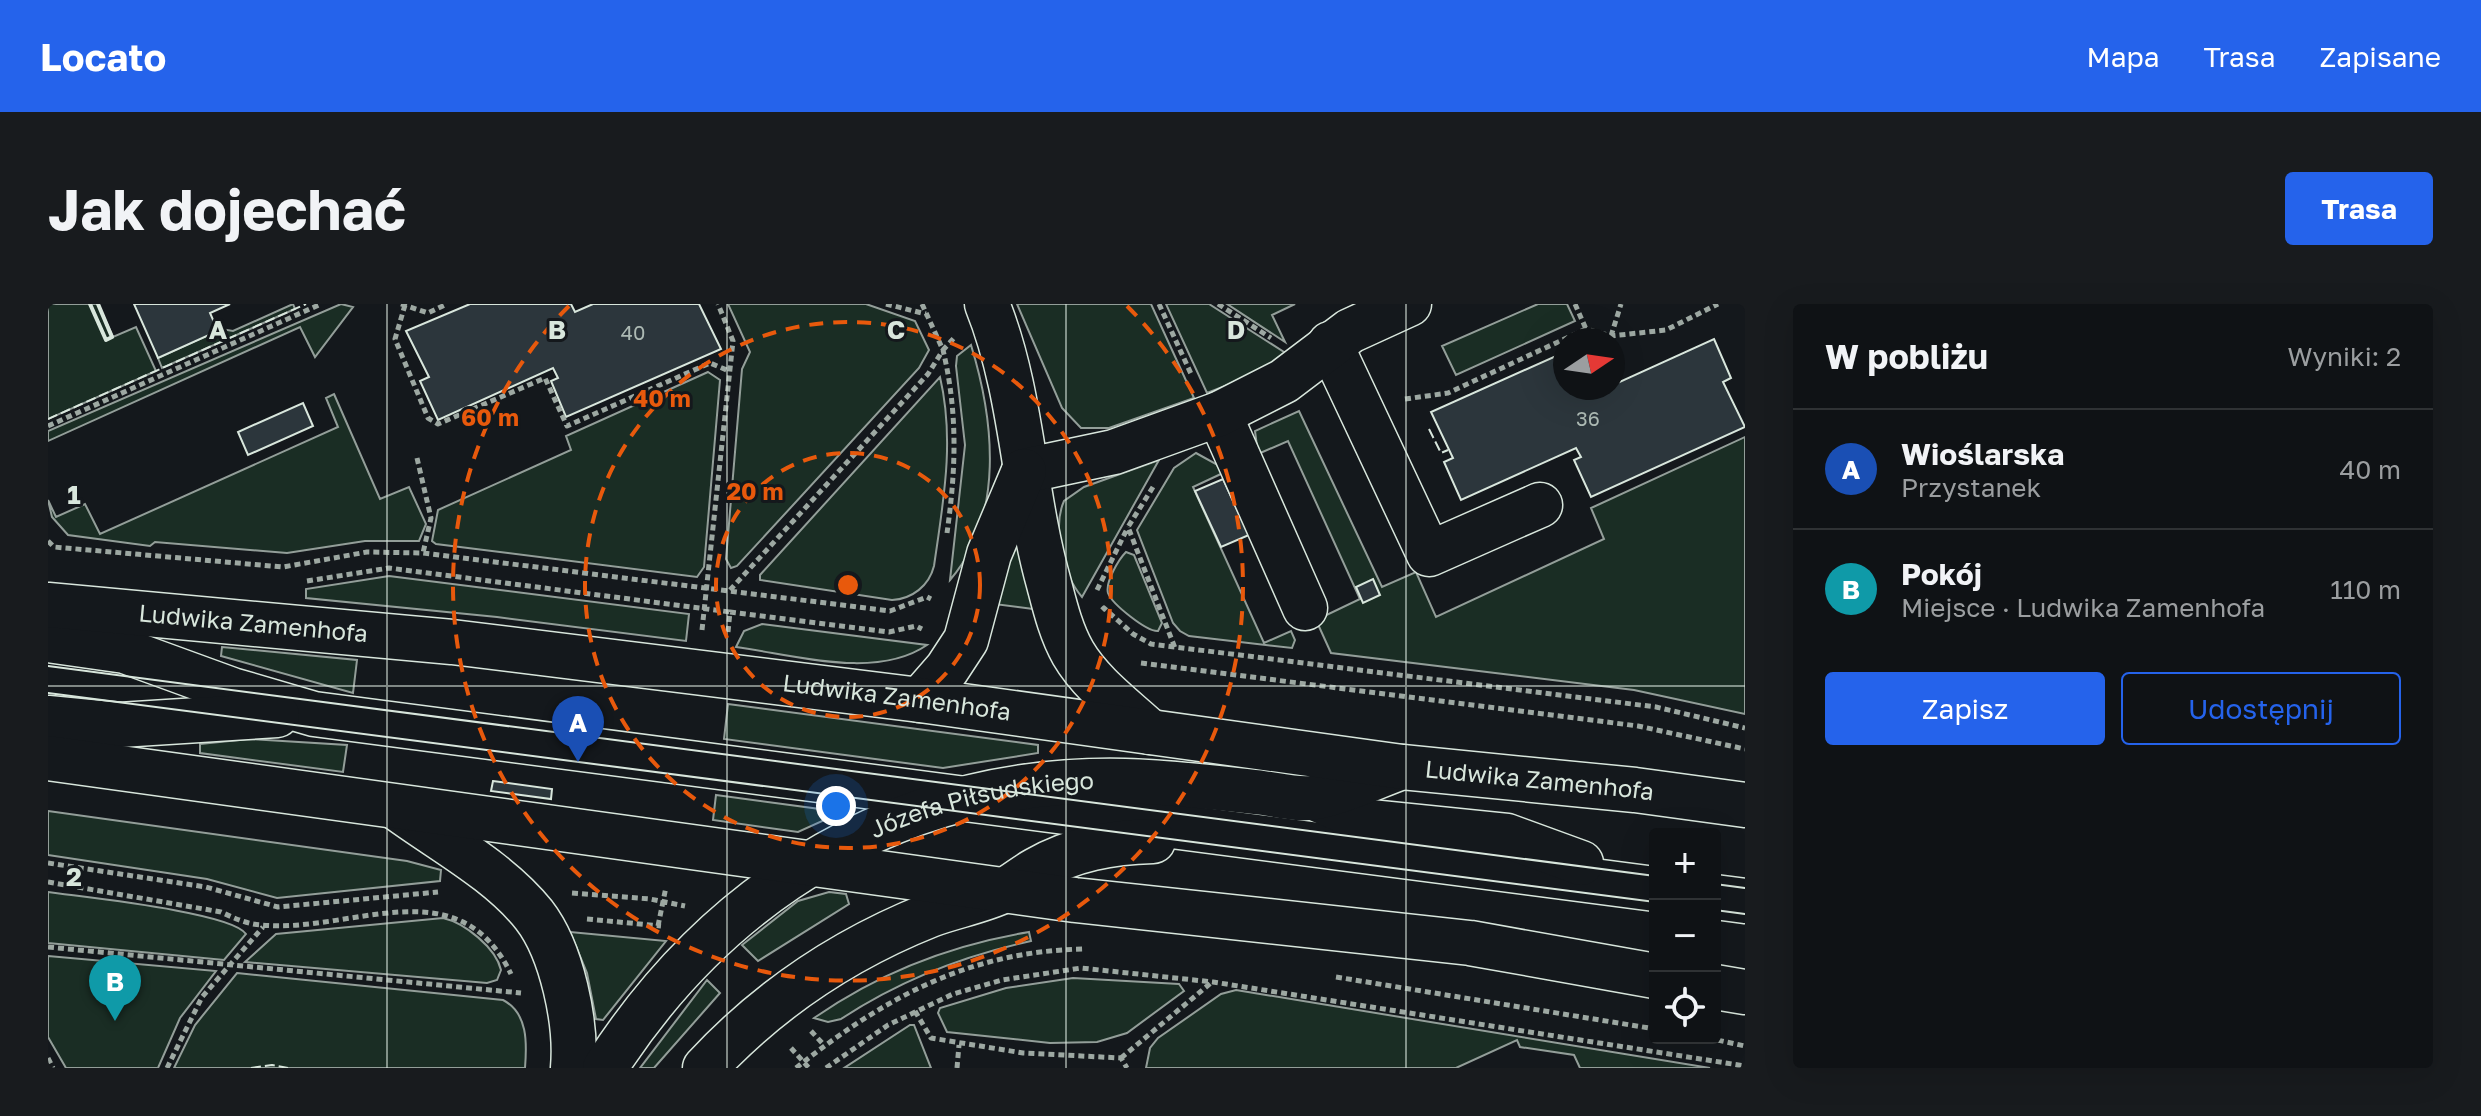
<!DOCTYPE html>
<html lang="pl">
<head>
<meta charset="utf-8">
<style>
  :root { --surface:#0f1215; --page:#181b1e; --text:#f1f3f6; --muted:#9b9ea0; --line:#2f3234; --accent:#2563eb }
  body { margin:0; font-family:"Golos Text",sans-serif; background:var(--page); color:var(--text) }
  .controls { position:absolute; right:24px; bottom:24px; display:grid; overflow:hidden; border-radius:8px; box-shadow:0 8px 32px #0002 }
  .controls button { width:72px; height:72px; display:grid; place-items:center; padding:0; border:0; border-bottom:2px solid var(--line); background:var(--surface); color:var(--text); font:40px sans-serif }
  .compass { position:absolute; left:1505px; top:24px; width:72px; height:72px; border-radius:50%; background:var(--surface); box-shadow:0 8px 32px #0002; rotate:77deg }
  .you { position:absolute; left:788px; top:502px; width:28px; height:28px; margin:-20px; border:6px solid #fff; border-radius:50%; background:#1a73e8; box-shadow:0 0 0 12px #1a73e833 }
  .badge { display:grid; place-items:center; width:52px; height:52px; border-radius:50%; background:var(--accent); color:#fff; font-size:26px; font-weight:700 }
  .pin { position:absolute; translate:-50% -66px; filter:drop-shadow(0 2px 4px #0008) }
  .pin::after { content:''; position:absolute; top:42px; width:28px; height:24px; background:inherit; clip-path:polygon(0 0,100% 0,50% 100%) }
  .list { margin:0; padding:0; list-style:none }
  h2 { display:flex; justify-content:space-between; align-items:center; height:104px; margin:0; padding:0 32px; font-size:34px }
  h2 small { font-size:26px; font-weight:400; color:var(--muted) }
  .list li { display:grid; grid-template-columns:52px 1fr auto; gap:24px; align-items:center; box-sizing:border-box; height:120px; padding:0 32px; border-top:2px solid var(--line) }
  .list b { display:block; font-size:30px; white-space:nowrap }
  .list p { margin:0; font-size:26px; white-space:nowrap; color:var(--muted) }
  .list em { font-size:26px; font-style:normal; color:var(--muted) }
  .actions { display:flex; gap:16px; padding:24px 32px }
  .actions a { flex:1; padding:18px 0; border:2px solid var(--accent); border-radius:8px; text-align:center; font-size:28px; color:var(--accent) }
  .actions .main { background:var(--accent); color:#fff }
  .icon { flex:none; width:44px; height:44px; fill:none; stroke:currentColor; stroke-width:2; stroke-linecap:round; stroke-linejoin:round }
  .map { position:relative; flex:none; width:1697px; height:764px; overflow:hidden; border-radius:8px }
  header { display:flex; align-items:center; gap:48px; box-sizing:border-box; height:112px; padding:0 40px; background:var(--accent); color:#fff }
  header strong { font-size:38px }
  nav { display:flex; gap:44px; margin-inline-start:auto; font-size:28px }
  .intro { display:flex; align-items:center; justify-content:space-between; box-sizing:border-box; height:192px; padding:0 48px }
  h1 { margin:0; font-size:56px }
  .button { padding:20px 36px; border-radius:8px; background:var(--accent); color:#fff; font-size:28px; font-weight:700 }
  main { display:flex; gap:48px; padding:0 48px }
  aside { flex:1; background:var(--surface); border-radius:8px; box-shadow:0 8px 32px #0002 }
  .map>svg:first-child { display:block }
</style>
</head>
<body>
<header>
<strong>Locato</strong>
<nav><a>Mapa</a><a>Trasa</a><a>Zapisane</a></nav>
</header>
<div class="intro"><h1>Jak dojechać</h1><a class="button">Trasa</a></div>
<main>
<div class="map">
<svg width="1697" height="764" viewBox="0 0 1697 764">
  <rect width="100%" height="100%" fill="#14181c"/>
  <!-- green -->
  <path fill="#1a2d24" stroke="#939e99" stroke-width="2" d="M0 0H50L65 33 88 23 108 67 0 115Z
    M245 0 247 5 114 64 110 54 173 25 185 27Z
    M293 0 305 3 267 53 252 23 0 137V127Z
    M680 0H818L867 17 881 46 871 64 689 262 683 264 678 255 694 65 702 48Z
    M969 0H1103L1146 94 1061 124H1033L1014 104Z
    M1118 0H1161L1236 48 1226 63 1159 89Z
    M1179 0H1247L1224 11 1237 38Z
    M1490 0H1519L1527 17 1408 71 1394 42Z
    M923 41C946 116 957 212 902 276L917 141 908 62 909 52Z
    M660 68 672 76 656 263 649 273 388 240 384 237 390 206 523 146 518 132Z
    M892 73C907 137 895 199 886 262 881 282 864 295 844 296L712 276V271Z
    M286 90 332 195 361 183 378 220 371 237H317L239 249 107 238 102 242 20 231 4 213 0 196 8 213 37 200 52 230 290 123 278 94Z
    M1251 107 1334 283 1368 268 1388 313 1556 235 1543 204 1697 133V410L1586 386 1283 349 1268 316 1312 295 1240 137 1210 150 1207 127Z
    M1148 149 1168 160 1175 169 1145 183 1216 339 1243 327 1247 336 1244 344 1141 332 1132 327 1125 319 1089 226 1126 164Z
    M1111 156 1034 293C1015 271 1004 224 1016 197L1036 183Z
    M967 212 993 306 946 300Z
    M1078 248 1086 251 1114 319 1110 327C1099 328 1064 300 1060 289 1057 278 1071 255 1078 248Z
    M341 272 641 310 638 337 449 313 258 294V285Z
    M714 320 879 341C828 376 747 351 688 343L696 327Z
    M174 343 309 356 305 389 173 352Z
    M680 400 990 441V449L895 464 676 435Z
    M201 435 299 441 295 468 152 449V440Z
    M668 491 779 506 781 514 750 528 665 516Z
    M0 507 359 557 393 566 392 577 229 594 159 575 0 551Z
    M0 588C33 593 184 608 198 630L176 656 0 639Z
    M781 588 798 590 801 600 710 657 694 641 750 597Z
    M395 614C417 619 448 644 453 666L449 676 439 679 197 658 228 630Z
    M522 628 618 637 555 716 548 715 539 669Z
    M981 628 983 637C914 652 852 676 793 715L780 718 766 714C832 668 902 641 981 628Z
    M0 652 168 667 132 714 110 764H18L0 733Z
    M189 669 455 696C480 709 479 739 477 764H126L147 721Z
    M1025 674 1131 680 1136 687 1079 729 1049 738 1002 739 899 728 890 709 892 704 958 684Z
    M659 676 672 689 606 764H592Z
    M1188 686 1662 764H1532L1526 751 1472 743 1469 736 1408 764H1098L1102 744 1110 734 1173 690Z
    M862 721H866L883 764H796Z"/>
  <!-- building -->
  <path fill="#2c363c" stroke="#d8e6dc" stroke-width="2" d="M86 0H182L162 9 170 27 110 54Z
    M422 0H523L527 8 545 0H651L673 45 518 113 503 77 510 74 505 64 390 116 372 77 381 73 358 27Z
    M1666 35 1683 74 1675 78 1697 123 1543 193 1526 156 1533 153 1528 144 1413 196 1396 158 1405 154 1383 108 1517 48V84H1551L1552 87Z
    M255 99 265 122 200 151 190 128Z
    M1175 175 1201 231 1173 243 1147 187Z
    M1325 275 1332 291 1315 299 1308 283Z
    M445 477 504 485 503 495 443 487Z"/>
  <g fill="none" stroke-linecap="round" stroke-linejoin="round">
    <defs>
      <g id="minor">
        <path d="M939 0C975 89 975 188 1001 280 1007 303 1013 328 1025 349 1043 380 1076 404 1102 428"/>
        <path d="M1282 40 1381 250 1492 201"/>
        <path d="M1171 110 1257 304"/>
        <path d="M976 167 1066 148 1171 110 1236 77 1302 27 1361 0"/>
        <path d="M0 336 77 347 184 386 266 410 1607 585"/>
        <path d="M872 396 899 365 918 336 941 250 976 167"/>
        <path d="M0 414 72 421 229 411"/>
        <path d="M1266 494 1322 518 1459 532 1533 559"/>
        <path d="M349 504C394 537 451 567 486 611 514 647 529 719 525 764"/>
        <path d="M1667 593 1697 597"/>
        <path id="s1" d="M557 764C674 582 857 472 1077 477 1123 478 1169 484 1215 489 1231 491 1253 497 1269 493 1298 487 1326 473 1354 463"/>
        <path d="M657 764C721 695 794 646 882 611 906 602 934 597 957 586 968 580 977 572 988 566 1025 545 1063 538 1105 537"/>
      </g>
      <g id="major">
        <path id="s2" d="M0 301 404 338 872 396 1354 463 1587 486 1697 501"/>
        <path d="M0 454 1027 596 1422 639 1607 672"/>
        <path d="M1667 683 1697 688"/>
      </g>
    </defs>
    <!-- minor casing -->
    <use href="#minor" stroke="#d8e6dc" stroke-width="47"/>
    <!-- major casing -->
    <use href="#major" stroke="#d8e6dc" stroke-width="47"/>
    <!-- path -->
    <path stroke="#9da8a2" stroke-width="5" stroke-dasharray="6 4" stroke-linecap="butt" d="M353 0 380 9 399 0
      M838 0 878 10
      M874 0 895 46 906 34
      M1111 0 1144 72
      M1170 0 1223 34
      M1527 0 1538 25
      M357 1 347 35 380 114 390 120 497 74 519 122 662 59 681 67
      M1563 32 1573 0
      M1357 95 1400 89 1538 25 1563 32 1618 26 1670 0
      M0 122 273 0
      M369 154 383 214 375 249
      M1105 183 1080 223 1127 344
      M0 237 6 243 235 263 319 248 375 249 842 307 879 293 883 295
      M259 277 341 264 682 308
      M682 286 880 70 895 46C910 109 908 165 899 229
      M1049 286 1080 223
      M1054 306 1056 304 1085 330 1103 340 1608 403 1697 424
      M654 326 685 37 670 0
      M680 328 682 308 841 328 868 322 874 325
      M1093 359 1590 422 1697 445
      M0 559 158 583 230 603 390 588
      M0 578 173 608C186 614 198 620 213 621 303 630 410 561 463 670
      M524 589 602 595 637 602
      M539 615 613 622
      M610 622 618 583
      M0 643 473 689
      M1288 673 1607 725
      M867 707 883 734 975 749 1073 754 1079 764
      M763 727 776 741
      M1660 734 1697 742
      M743 744 761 764
      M0 754 5 764
      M1073 754 1164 678
      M119 764 154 693 215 623
      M748 764C836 694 921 647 1036 645
      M778 764 840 721 905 690 954 676 1033 664 1165 678 1697 762
      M909 764 911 741"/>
    <!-- minor -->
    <use href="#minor" stroke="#14181c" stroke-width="44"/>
    <!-- major -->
    <use href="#major" stroke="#14181c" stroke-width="44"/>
    <!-- tram -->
    <path stroke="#d8e6dc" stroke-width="2" d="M0 362 1607 572
      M0 389 1607 598
      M1667 580 1697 584
      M1667 606 1697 610"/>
    <!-- fence -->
    <path stroke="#d8e6dc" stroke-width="2" stroke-dasharray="10 4" stroke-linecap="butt" d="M0 115 258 0
      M1381 125 1393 149 1400 146
      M203 764 224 761 240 764"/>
    <!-- wall -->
    <path stroke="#d8e6dc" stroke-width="4" d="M42 0 58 36 64 33 50 0"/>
  </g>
  <!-- grid -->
  <path fill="none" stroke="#d8e6dc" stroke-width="2" stroke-opacity="0.55" d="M339 0V764M679 0V764M1018 0V764M1358 0V764M0 382H1697"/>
  <!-- distance rings -->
  <g fill="none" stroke="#e8590c" stroke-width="4" stroke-dasharray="14 10">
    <circle cx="800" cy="281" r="132"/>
    <circle cx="800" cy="281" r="263"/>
    <path d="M1079 2A395 395 0 1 1 521 2"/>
  </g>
  <g text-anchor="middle" stroke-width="6" stroke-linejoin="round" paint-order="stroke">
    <!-- number labels -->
    <g font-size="20" fill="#adbab4">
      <text x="585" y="36">40</text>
      <text x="1540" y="122">36</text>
    </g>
    <!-- street labels -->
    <g font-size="24" fill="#d8e6dc" stroke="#14181c">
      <text dy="8" stroke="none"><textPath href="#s2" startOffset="206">Ludwika Zamenhofa</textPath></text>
      <text dy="8" stroke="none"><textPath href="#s2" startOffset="854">Ludwika Zamenhofa</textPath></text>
      <text dy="8" stroke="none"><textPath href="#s2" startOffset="1502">Ludwika Zamenhofa</textPath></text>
      <text dy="8" stroke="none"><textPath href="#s1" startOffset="476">Józefa Piłsudskiego</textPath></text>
    </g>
  </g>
  <g font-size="26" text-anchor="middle" font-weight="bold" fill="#d8e6dc" stroke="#14181c" stroke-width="6" stroke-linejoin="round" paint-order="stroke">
    <text x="170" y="35">A</text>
    <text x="509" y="35">B</text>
    <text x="848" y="35">C</text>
    <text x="1188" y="35">D</text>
    <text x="26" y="200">1</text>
    <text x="26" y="582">2</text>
  </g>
  <circle cx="800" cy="281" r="12" fill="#e8590c" stroke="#14181c" stroke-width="4"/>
  <g font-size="24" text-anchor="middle" font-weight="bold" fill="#e8590c" stroke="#14181c" stroke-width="6" stroke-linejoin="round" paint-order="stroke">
    <text x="614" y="103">40 m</text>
    <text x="442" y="122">60 m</text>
    <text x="707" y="196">20 m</text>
  </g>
</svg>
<div class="controls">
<button>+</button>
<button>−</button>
<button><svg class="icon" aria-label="locate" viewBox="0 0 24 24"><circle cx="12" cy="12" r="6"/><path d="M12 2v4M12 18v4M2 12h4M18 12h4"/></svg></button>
</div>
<svg class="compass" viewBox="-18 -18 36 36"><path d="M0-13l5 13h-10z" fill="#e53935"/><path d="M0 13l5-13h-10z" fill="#9b9ea0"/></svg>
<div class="you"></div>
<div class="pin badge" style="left:530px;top:458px;background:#1a4fb4">A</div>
<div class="pin badge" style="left:67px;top:717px;background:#0f9aa8">B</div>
</div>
<aside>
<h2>W pobliżu<small>Wyniki: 2</small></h2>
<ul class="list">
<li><span class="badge" style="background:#1a4fb4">A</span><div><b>Wioślarska</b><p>Przystanek</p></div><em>40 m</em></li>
<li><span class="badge" style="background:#0f9aa8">B</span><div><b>Pokój</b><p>Miejsce · Ludwika Zamenhofa</p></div><em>110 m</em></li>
</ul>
<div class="actions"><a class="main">Zapisz</a><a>Udostępnij</a></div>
</aside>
</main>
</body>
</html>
